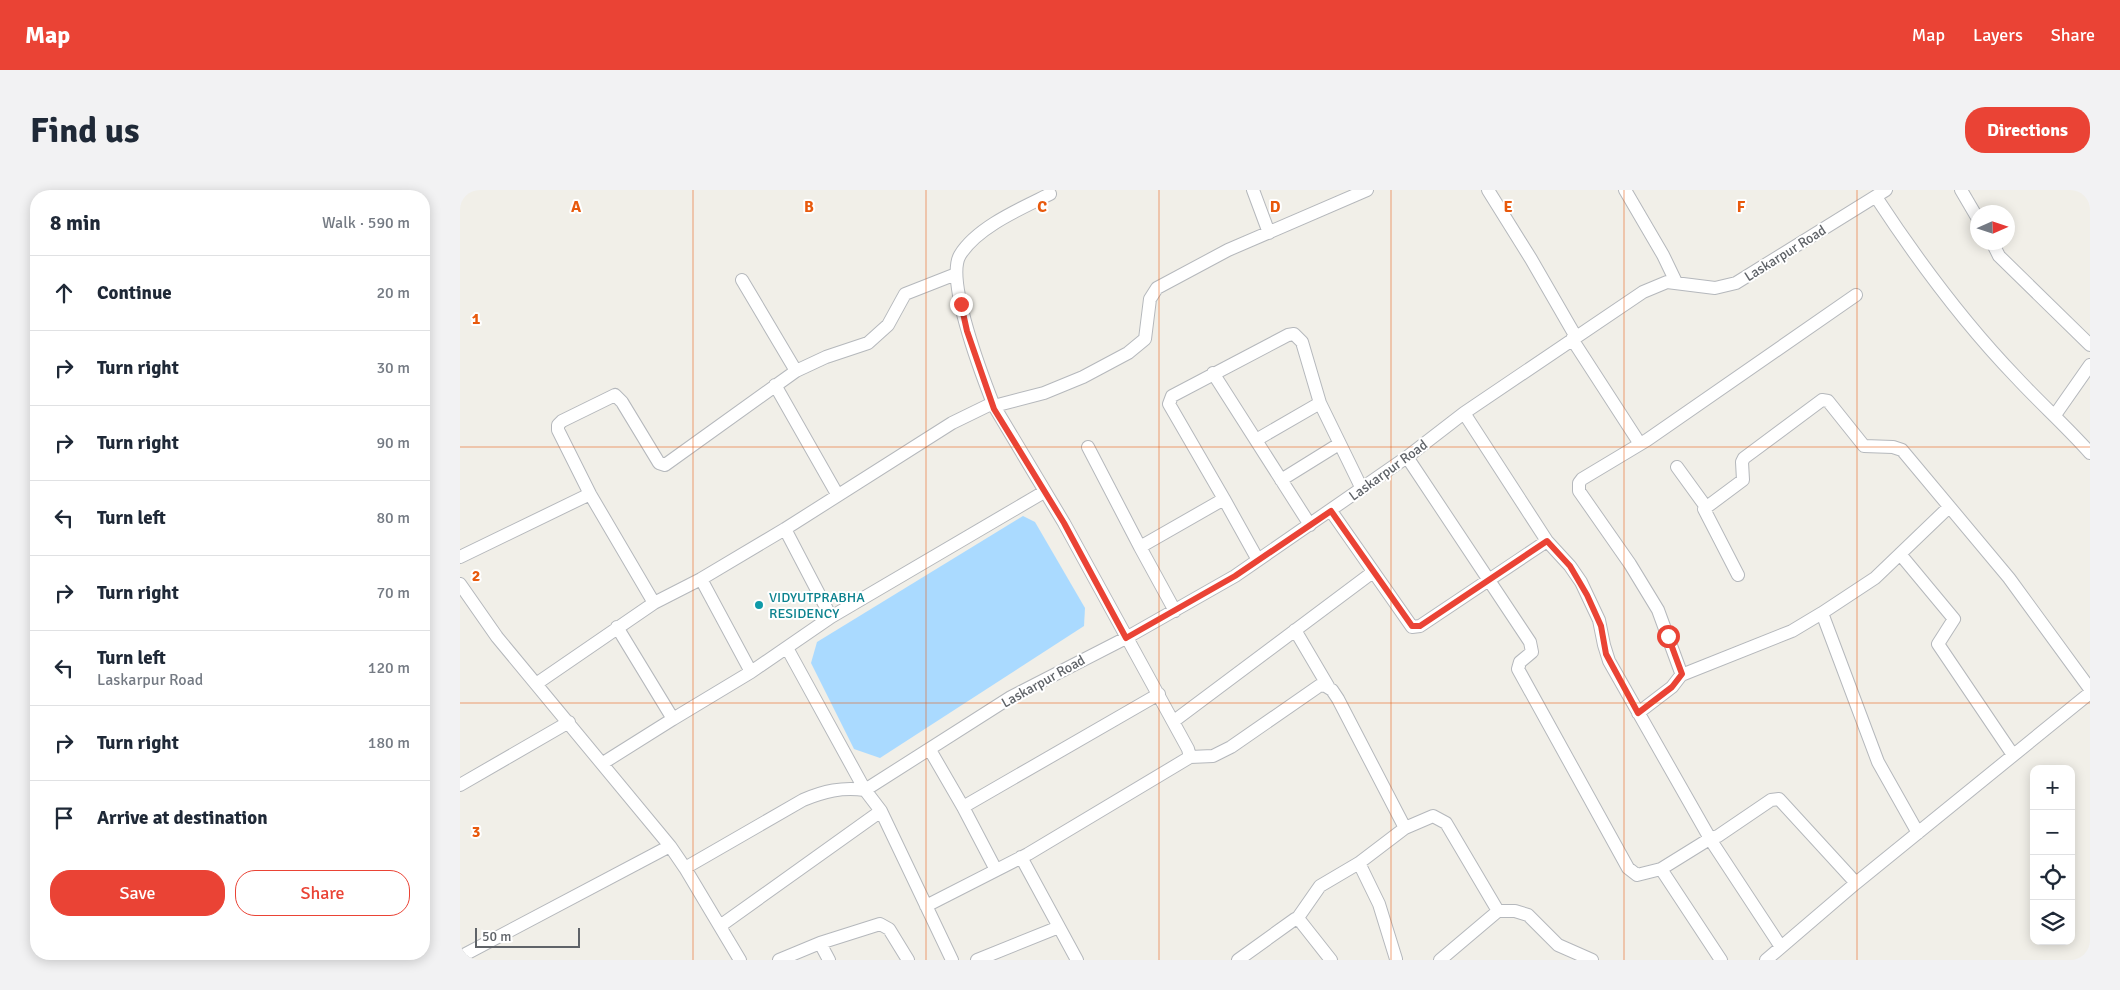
<!DOCTYPE html>
<html lang="en">
<head>
<meta charset="utf-8">
<style>
  :root { --surface:#fff; --page:#f2f2f3; --text:#1f2937; --muted:#747a83; --line:#e0e1e3; --accent:#ea4335 }
  body { margin:0; font-family:Signika,sans-serif; background:var(--page); color:var(--text) }
  .controls { position:absolute; right:15px; bottom:15px; display:grid; overflow:hidden; border-radius:10px; box-shadow:0 2px 12px #0003 }
  .controls button { width:45px; height:45px; display:grid; place-items:center; padding:0; border:0; border-bottom:1px solid var(--line); background:var(--surface); color:var(--text); font:25px sans-serif }
  .compass { position:absolute; left:1510px; top:15px; width:45px; height:45px; border-radius:50%; background:var(--surface); box-shadow:0 2px 12px #0003; rotate:87deg }
  .scale { position:absolute; left:15px; bottom:12px; width:105px; box-sizing:border-box; padding-left:5px; border:2px solid #5f6368; border-top:0; font-size:14px; line-height:18px; white-space:nowrap; color:#5f6368; -webkit-text-stroke:4px #fff; paint-order:stroke }
  .stop { position:absolute; width:15px; height:15px; margin:-11px; border:4px solid #ea4335; border-radius:50%; background:#fff }
  .stop.end { background:#ea4335; border-color:#fff; box-shadow:0 1px 5px #0008 }
  .list { margin:0; padding:0; list-style:none }
  h2 { display:flex; justify-content:space-between; align-items:center; height:65px; margin:0; padding:0 20px; font-size:21px }
  h2 small { font-size:16px; font-weight:400; color:var(--muted) }
  .list li { display:grid; grid-template-columns:32px 1fr auto; gap:15px; align-items:center; box-sizing:border-box; height:75px; padding:0 20px; border-top:1px solid var(--line) }
  .list b { display:block; font-size:19px; white-space:nowrap }
  .list p { margin:0; font-size:16px; white-space:nowrap; color:var(--muted) }
  .list em { font-size:16px; font-style:normal; color:var(--muted) }
  .actions { display:flex; gap:10px; padding:15px 20px }
  .actions a { flex:1; padding:11px 0; border:1px solid var(--accent); border-radius:20px; text-align:center; font-size:18px; color:var(--accent) }
  .actions .main { background:var(--accent); color:#fff }
  .icon { flex:none; width:28px; height:28px; fill:none; stroke:currentColor; stroke-width:2; stroke-linecap:round; stroke-linejoin:round }
  .map { position:relative; flex:none; width:1630px; height:770px; overflow:hidden; border-radius:20px }
  header { display:flex; align-items:center; gap:30px; box-sizing:border-box; height:70px; padding:0 25px; background:var(--accent); color:#fff }
  header strong { font-size:24px }
  nav { display:flex; gap:28px; margin-inline-start:auto; font-size:18px }
  .intro { display:flex; align-items:center; justify-content:space-between; box-sizing:border-box; height:120px; padding:0 30px }
  h1 { margin:0; font-size:35px }
  .button { padding:12px 22px; border-radius:20px; background:var(--accent); color:#fff; font-size:18px; font-weight:700 }
  main { display:flex; gap:30px; padding:0 30px }
  aside { flex:1; background:var(--surface); border-radius:20px; box-shadow:0 2px 12px #0003 }
  .map>svg:first-child { display:block }
</style>
</head>
<body>
<header>
<strong>Map</strong>
<nav><a>Map</a><a>Layers</a><a>Share</a></nav>
</header>
<div class="intro"><h1>Find us</h1><a class="button">Directions</a></div>
<main>
<aside>
<h2>8 min<small>Walk · 590 m</small></h2>
<ul class="list">
<li><svg class="icon" aria-label="ahead" viewBox="0 0 24 24"><path d="M12 20V5M6 11l6-6 6 6"/></svg><div><b>Continue</b></div><em>20 m</em></li>
<li><svg class="icon" aria-label="right" viewBox="0 0 24 24"><path d="M7 20v-9h11M14 6l5 5-5 5"/></svg><div><b>Turn right</b></div><em>30 m</em></li>
<li><svg class="icon" aria-label="right" viewBox="0 0 24 24"><path d="M7 20v-9h11M14 6l5 5-5 5"/></svg><div><b>Turn right</b></div><em>90 m</em></li>
<li><svg class="icon" aria-label="left" viewBox="0 0 24 24"><path d="M17 20v-9H6M10 6l-5 5 5 5"/></svg><div><b>Turn left</b></div><em>80 m</em></li>
<li><svg class="icon" aria-label="right" viewBox="0 0 24 24"><path d="M7 20v-9h11M14 6l5 5-5 5"/></svg><div><b>Turn right</b></div><em>70 m</em></li>
<li><svg class="icon" aria-label="left" viewBox="0 0 24 24"><path d="M17 20v-9H6M10 6l-5 5 5 5"/></svg><div><b>Turn left</b><p>Laskarpur Road</p></div><em>120 m</em></li>
<li><svg class="icon" aria-label="right" viewBox="0 0 24 24"><path d="M7 20v-9h11M14 6l5 5-5 5"/></svg><div><b>Turn right</b></div><em>180 m</em></li>
<li><svg class="icon" aria-label="arrive" viewBox="0 0 24 24"><path d="M6 21V4h12l-3 4 3 4H6"/></svg><div><b>Arrive at destination</b></div></li>
</ul>
<div class="actions"><a class="main">Save</a><a>Share</a></div>
</aside>
<div class="map">
<svg width="1630" height="770" viewBox="0 0 1630 770">
  <rect width="100%" height="100%" fill="#f1efe8"/>
  <!-- water -->
  <path fill="#aadaff" d="M563 326 575 332 625 418 624 436 420 568 394 559 351 473 357 452Z"/>
  <g fill="none" stroke-linecap="round" stroke-linejoin="round">
    <defs>
      <path id="street" d="M793 0 809 43
        M1028 0 1071 69 1116 147
        M1165 0 1203 65 1216 92
        M1501 0 1518 29
        M1416 7C1458 71 1503 132 1556 187 1580 213 1606 236 1630 263
        M1532 52 1539 66 1630 155
        M282 90 336 181
        M1396 105 1187 250 1122 289 1119 293V301L1170 374 1198 420 1220 480 1224 484 1332 441 1362 423 1415 388 1488 318
        M1112 149 1180 254
        M753 183 850 335
        M315 195 377 304
        M534 216C523 188 485 90 500 65 517 37 562 18 590 4
        M1004 223 1087 351 1110 376 1121 392 1139 430 1144 455 1149 471 1248 645 1251 648 1258 646 1311 610 1319 609 1396 693
        M1595 225 1630 175
        M796 250 860 213
        M628 257 680 357 764 309 709 214 712 206 828 145 834 144 842 152 860 213 902 299
        M947 267 1070 452 1072 462 1060 472 1058 479 1168 678 1177 685 1201 679 1261 770
        M1217 277 1246 317
        M821 290 879 254
        M130 304 98 240V235L102 231 155 205 162 212 199 273 205 275 336 181 366 167 408 153 428 135 445 104 496 84
        M764 309 798 370
        M871 321 952 437 960 436 1087 351
        M680 357 715 421
        M1440 364 1494 429 1478 454 1553 565
        M0 367 130 304 194 413
        M1278 385 1244 319 1283 290 1282 272 1284 268 1362 210 1368 211 1404 256 1433 257 1442 260 1549 388 1630 499
        M241 389 291 482
        M0 394 37 447 210 656 225 678 280 770
        M1362 423 1418 572 1458 643
        M371 427 584 302
        M157 437 213 529 291 482 371 427 325 339
        M835 440 868 496
        M327 458 405 600 551 507 666 448 775 386 947 267 1004 223 1183 102 1207 92 1255 98 1276 93 1426 0
        M76 494 194 413 241 389 325 339 492 233 533 213
        M1178 523 1212 497 1222 484
        M714 531 913 382
        M470 560 503 617 699 504
        M730 567 753 566 771 557 859 496 864 495 872 500 878 509 945 638
        M143 573 213 529
        M0 595 109 532
        M503 617 536 680
        M1250 649 1321 757
        M561 667 617 770
        M225 678 343 610C364 601 382 597 405 600L421 621 492 770
        M1201 679 1251 648
        M466 716 568 664 730 567 728 559 604 333 534 216 584 203 623 187 668 163 685 149 690 109 697 98 768 60 907 0
        M837 729 860 696 899 673
        M260 736 421 621
        M360 753 369 770
        M0 767 210 656
        M936 769 919 714 899 673 945 638 973 626 986 633 1038 721H1055L1068 725 1098 755 1132 770
        M319 770 360 753 420 734 429 739 448 770
        M517 770 599 737
        M778 770 835 729 841 732 871 770
        M980 770 1038 721
        M1306 770 1396 693 1630 503"/>
    </defs>
    <!-- street casing -->
    <use href="#street" stroke="#b5b8bc" stroke-width="14"/>
    <!-- street -->
    <use href="#street" stroke="#fff" stroke-width="12"/>
  </g>
  <g fill="none" stroke-linecap="round" stroke-linejoin="round">
    <!-- route -->
    <path stroke="#ea4335" stroke-width="6" d="M501 114 507 141 534 219 604 333 666 448 775 386 871 321 952 436H960L1087 351 1110 376 1127 405 1141 436 1146 464 1178 523 1212 497 1222 484 1208 446"/>
  </g>
  <!-- grid -->
  <path fill="none" stroke="#e8590c" stroke-width="1" stroke-opacity="0.55" d="M233 0V770M466 0V770M699 0V770M931 0V770M1164 0V770M1397 0V770M0 257H1630M0 513H1630"/>
  <!-- markers -->
  <circle fill="#0f9aa8" stroke="#fff" stroke-width="2" cx="299" cy="415" r="5"/>
  <g text-anchor="middle" stroke-width="4" stroke-linejoin="round" paint-order="stroke">
    <!-- street labels -->
    <g font-size="14" fill="#5f6368" stroke="#fff">
      <text transform="translate(1325 63) rotate(-32)" y="5">Laskarpur Road</text>
      <text transform="translate(928 280) rotate(-36)" y="5">Laskarpur Road</text>
      <text transform="translate(583 491) rotate(-29)" y="5">Laskarpur Road</text>
    </g>
    <!-- culture labels -->
    <g font-size="14" fill="#0d838f" stroke="#fff" text-anchor="start">
      <text x="309" y="412">VIDYUTPRABHA<tspan x="309" dy="16">RESIDENCY</tspan></text>
    </g>
  </g>
  <g font-size="16" text-anchor="middle" font-weight="bold" fill="#e8590c" stroke="#fff" stroke-width="4" stroke-linejoin="round" paint-order="stroke">
    <text x="116" y="22">A</text>
    <text x="349" y="22">B</text>
    <text x="582" y="22">C</text>
    <text x="815" y="22">D</text>
    <text x="1048" y="22">E</text>
    <text x="1281" y="22">F</text>
    <text x="16" y="134">1</text>
    <text x="16" y="391">2</text>
    <text x="16" y="647">3</text>
  </g>
</svg>
<div class="controls">
<button>+</button>
<button>−</button>
<button><svg class="icon" aria-label="locate" viewBox="0 0 24 24"><circle cx="12" cy="12" r="6"/><path d="M12 2v4M12 18v4M2 12h4M18 12h4"/></svg></button>
<button><svg class="icon" aria-label="layers" viewBox="0 0 24 24"><path d="M12 4l9 5-9 5-9-5zM3 14l9 5 9-5"/></svg></button>
</div>
<svg class="compass" viewBox="-18 -18 36 36"><path d="M0-13l5 13h-10z" fill="#e53935"/><path d="M0 13l5-13h-10z" fill="#747a83"/></svg>
<div class="scale">50 m</div>
<div class="stop" style="left:1208px;top:446px"></div>
<div class="stop end" style="left:501px;top:114px"></div>
</div>
</main>
</body>
</html>
